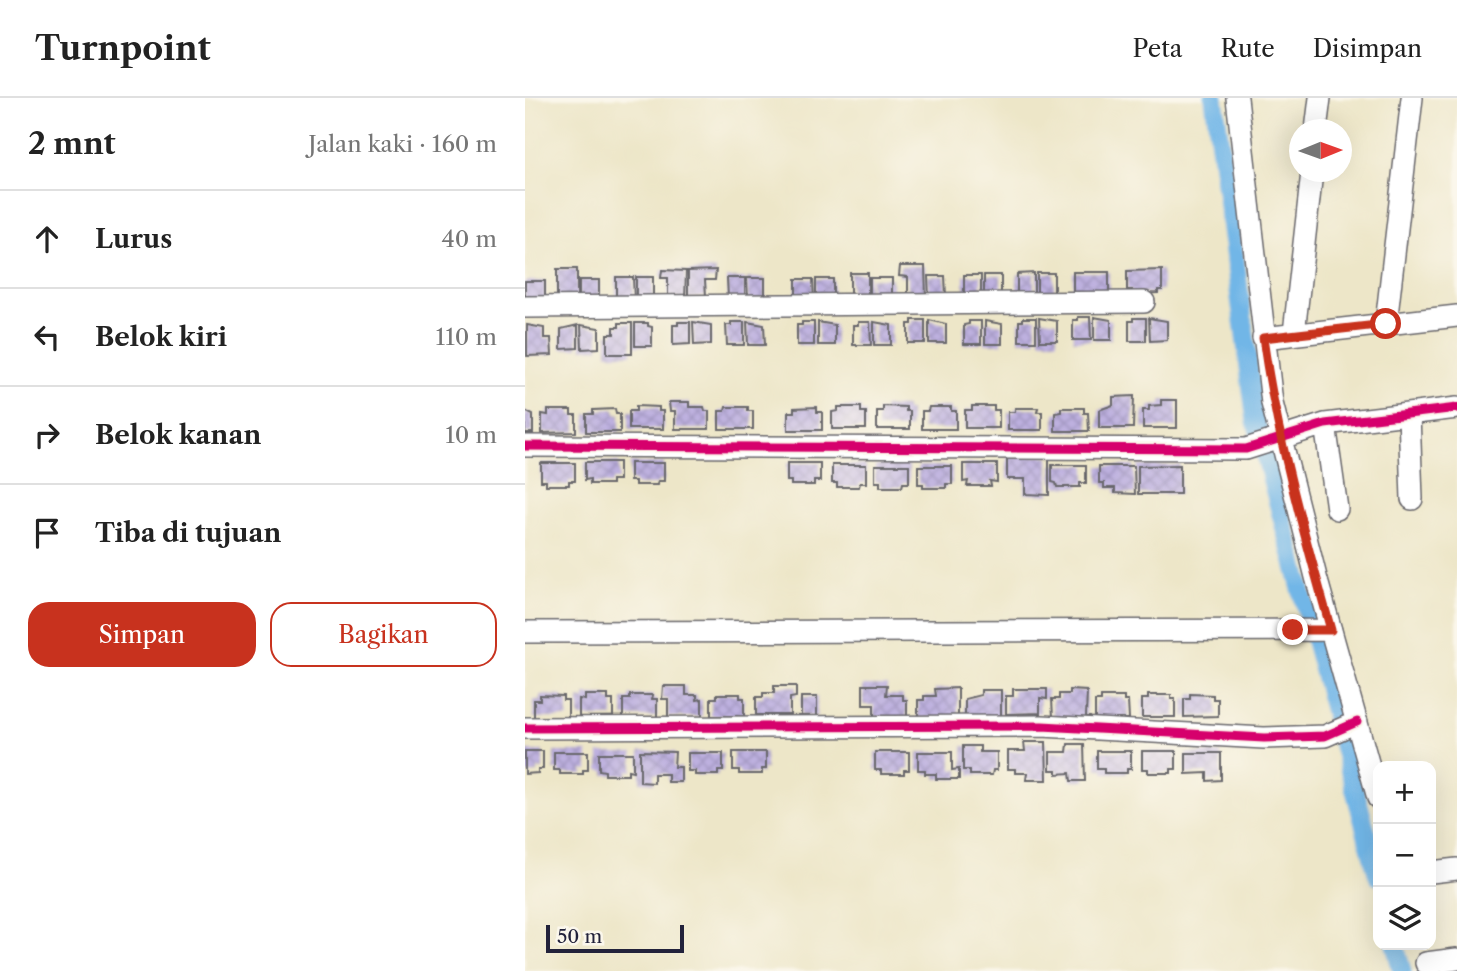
<!DOCTYPE html>
<html lang="id">
<head>
<meta charset="utf-8">
<style>
  :root { --surface:#fff; --page:#f2f2f2; --text:#222; --muted:#767676; --line:#e0e0e0; --accent:#c8321e }
  body { margin:0; font-family:"Libre Caslon Text",serif; background:var(--page); color:var(--text) }
  .controls { position:absolute; right:21px; bottom:21px; display:grid; overflow:hidden; border-radius:14px; box-shadow:0 7px 28px #0002 }
  .controls button { width:63px; height:63px; display:grid; place-items:center; padding:0; border:0; border-bottom:2px solid var(--line); background:var(--surface); color:var(--text); font:35px sans-serif }
  .compass { position:absolute; left:764px; top:21px; width:63px; height:63px; border-radius:50%; background:var(--surface); box-shadow:0 7px 28px #0002; rotate:89deg }
  .scale { position:absolute; left:21px; bottom:18px; width:138px; box-sizing:border-box; padding-left:7px; border:4px solid #22223b; border-top:0; font-size:19px; line-height:24px; white-space:nowrap; color:#22223b; -webkit-text-stroke:5px #fbf7ec; paint-order:stroke }
  .stop { position:absolute; width:21px; height:21px; margin:-16px; border:5px solid #c8321e; border-radius:50%; background:#fff }
  .stop.end { background:#c8321e; border-color:#fff; box-shadow:0 2px 7px #0008 }
  .list { margin:0; padding:0; list-style:none }
  h2 { display:flex; justify-content:space-between; align-items:center; height:91px; margin:0; padding:0 28px; font-size:30px }
  h2 small { font-size:23px; font-weight:400; color:var(--muted) }
  .list li { display:grid; grid-template-columns:46px 1fr auto; gap:21px; align-items:center; box-sizing:border-box; height:98px; padding:0 28px; border-top:2px solid var(--line) }
  .list b { display:block; font-size:26px; white-space:nowrap }
  .list em { font-size:23px; font-style:normal; color:var(--muted) }
  .actions { display:flex; gap:14px; padding:21px 28px }
  .actions a { flex:1; padding:16px 0; border:2px solid var(--accent); border-radius:21px; text-align:center; font-size:24px; color:var(--accent) }
  .actions .main { background:var(--accent); color:#fff }
  .icon { flex:none; width:38px; height:38px; fill:none; stroke:currentColor; stroke-width:2; stroke-linecap:round; stroke-linejoin:round }
  .map { position:relative; flex:none; width:932px; height:873px; overflow:hidden }
  header { display:flex; align-items:center; gap:42px; box-sizing:border-box; height:98px; padding:0 35px; background:var(--surface); border-bottom:2px solid var(--line) }
  header strong { font-size:33px }
  nav { display:flex; gap:38px; margin-inline-start:auto; font-size:24px }
  main { display:flex }
  aside { flex:1; background:var(--surface) }
  .map>svg:first-child { display:block }
</style>
</head>
<body>
<header>
<strong>Turnpoint</strong>
<nav><a>Peta</a><a>Rute</a><a>Disimpan</a></nav>
</header>
<main>
<aside>
<h2>2 mnt<small>Jalan kaki · 160 m</small></h2>
<ul class="list">
<li><svg class="icon" aria-label="ahead" viewBox="0 0 24 24"><path d="M12 20V5M6 11l6-6 6 6"/></svg><div><b>Lurus</b></div><em>40 m</em></li>
<li><svg class="icon" aria-label="left" viewBox="0 0 24 24"><path d="M17 20v-9H6M10 6l-5 5 5 5"/></svg><div><b>Belok kiri</b></div><em>110 m</em></li>
<li><svg class="icon" aria-label="right" viewBox="0 0 24 24"><path d="M7 20v-9h11M14 6l5 5-5 5"/></svg><div><b>Belok kanan</b></div><em>10 m</em></li>
<li><svg class="icon" aria-label="arrive" viewBox="0 0 24 24"><path d="M6 21V4h12l-3 4 3 4H6"/></svg><div><b>Tiba di tujuan</b></div></li>
</ul>
<div class="actions"><a class="main">Simpan</a><a>Bagikan</a></div>
</aside>
<div class="map">
<svg width="932" height="873" viewBox="0 0 932 873">
  <defs>
    <pattern id="building-cross-hatch" width="8" height="8" patternUnits="userSpaceOnUse" patternTransform="scale(1.75)"><rect width="8" height="8" fill="#bdb0df"/><path d="M0 0l8 8M0 8l8-8" fill="none" stroke="#a297c0"/></pattern>
  </defs>
  <rect width="100%" height="100%" fill="#fbf7ec"/>
  <filter id="ink" filterUnits="userSpaceOnUse"><feTurbulence type="fractalNoise" baseFrequency=".0143" numOctaves="2"/><feDisplacementMap in="SourceGraphic" scale="14" xChannelSelector="R" yChannelSelector="G"/><feConvolveMatrix kernelMatrix="1 2 1 2 8 2 1 2 1" color-interpolation-filters="sRGB"/></filter>
  <filter id="wash" filterUnits="userSpaceOnUse"><feTurbulence type="fractalNoise" baseFrequency=".00686" numOctaves="4" result="noise"/><feDisplacementMap in="SourceGraphic" scale="28" xChannelSelector="R" yChannelSelector="G"/><feGaussianBlur stdDeviation="1.57" result="paint"/><feColorMatrix in="noise" values="0 0 0 0 0 0 0 0 0 0 0 0 0 0 0 0 0 1.4 0 .05"/><feComposite in="paint" operator="in"/></filter>
  <g filter="url(#wash)">
    <rect width="100%" height="100%" fill="#ede6c8"/>
    <g fill="none" stroke-linecap="round" stroke-linejoin="round">
      <!-- canal -->
      <path stroke="#71b6e7" stroke-width="19" d="M689 0 731 323 853 778
        M870 847 877 873"/>
    </g>
    <g id="blocks">
      <!-- building -->
      <path fill="url(#building-cross-hatch)" d="M375 168H400L401 201 383 198V179L374 178Z
        M32 171H52V201H32Z
        M137 172 161 173 160 201 143 198V180H136Z
        M191 172 190 182H180L181 198 163 201V173Z
        M637 172V192H633V195L607 196V192H602V173Z
        M548 174H584V194H579V197H553V194H548Z
        M325 175H343V203L325 200Z
        M509 175V198L492 195V176Z
        M512 175H529V195L512 198Z
        M439 177H456V200L439 197Z
        M459 177H476V197L459 200Z
        M403 178H420L421 198 404 201Z
        M91 179H108L109 202 91 199Z
        M111 179H128V199L111 202Z
        M202 180H220V203L203 200Z
        M222 180H240V200L223 203Z
        M345 180H367V199L345 203Z
        M271 181H288L289 204 271 201Z
        M291 181H308V201L291 204Z
        M54 182H74V201H54Z
        M0 183H20V202H0Z
        M553 219H565L566 242H548V222H553Z
        M569 219 586 222V242H569Z
        M498 220H511V243H494V223H498Z
        M514 220 532 223V243H515Z
        M608 220H621V243H604V223H608Z
        M624 220 642 223V242L625 243Z
        M387 222H400V245H383V226H387Z
        M404 222 421 226V245H404Z
        M444 223H456V246H439V227L444 226Z
        M460 223 477 226V246H460Z
        M153 224H165V246L148 247V227H153Z
        M168 224 186 227V246L169 247Z
        M206 224H219V247H202L201 227H206Z
        M222 224 239 227 240 247H223Z
        M277 224H289V247H272V227H277Z
        M293 224 310 227V247H293Z
        M333 224H345L346 247H328V227H333Z
        M349 224 366 227V247H349Z
        M94 225H107V256H82V236H89V229H94Z
        M110 225H123V228L127 229V248H110Z
        M2 227 19 230V240H26L27 257 2 258Z
        M53 227V250L36 251V231Z
        M56 227 74 230V250L57 251Z
        M609 298 608 330H574V312L588 307V299Z
        M636 302H652V330H618V312H624V308L636 307Z
        M144 304H164V309H179L180 313H184V331H150V313H145Z
        M111 308 134 309V313H138V331H104V313H111Z
        M358 308 381 309V313H385V331H352V313H358Z
        M447 308H469V312H474V330H440V312H447Z
        M201 309H223V313H228V331H194V313H200Z
        M292 309V314H297V332H263V314H269V310Z
        M313 309H336V314H341V331H307V314L313 313Z
        M404 309H426V313H431V331H397V313H403Z
        M490 310H513L512 314H517V332H483V314H490Z
        M536 310H559V315H563L564 333H530V315L536 314Z
        M90 311 91 316H95V334H61V316H68V312Z
        M23 312H46V317H51V334L17 335V316L23 317Z
        M0 313 8 317V335H0Z
        M482 358H524V397L500 396V381H482Z
        M60 364H94V382H87V386H65V381L60 382Z
        M16 365H50V383H44V387H21V383H16Z
        M105 365H139V383H133L132 387H110V383H105Z
        M262 365H295V383H289V387H266V383H262Z
        M438 366H472V384L465 383 466 388H442L443 383 438 384Z
        M307 367H341V385H335L334 389H312V385H307Z
        M350 367H384V385H378L377 389H355V384H350Z
        M527 367H561V385H555V389H532L531 385 527 384Z
        M655 367V396H613V368Z
        M393 368H427V386H421V390H398V386H393Z
        M574 368H609L610 396 590 395V390H579V385H574Z
        M338 587H362L361 597H378V602H382V620L349 619V607H338Z
        M138 588H161V597H172V602L177 601V619H143V601H137Z
        M249 588H271V599L265 600V617H231V599H238V595H249Z
        M433 590V620H393V602H399V598H411L410 591Z
        M488 591H522V601L515 600V615L481 616V598H488Z
        M456 592H476V618L440 619V601L456 597Z
        M545 592 562 593 561 619H565V626L544 627V619H528L527 601H534V596H545Z
        M192 596H215V600H219V618H186V600H192Z
        M665 596 688 597V601H693V618L659 619V601H665Z
        M15 597 38 598V602H43V620H9V602H15Z
        M60 597H83V602H88V619H54V601L60 602Z
        M105 597H128L127 601H132V619H98V601H105Z
        M623 597H646V601H650V619H617V601H623Z
        M276 599H292V618H276Z
        M576 599H599V603H603L604 621H570V603H576Z
        M499 644H521L522 682H501L502 675H490V671H483V653H500Z
        M543 646H559L560 683H546L545 675 532 676V672H525V654H542Z
        M438 648H455V654H472V672H468L467 677H445V672H438Z
        M0 653H18V671H13V675L0 676Z
        M115 653 150 654 149 669H156V684H143V676H129V685L115 684Z
        M572 653H606V671H602V675H579V671H572Z
        M617 653H651V671H646V675H623V671H617Z
        M29 654H63V672H58V676H35V672H29Z
        M208 654H241V671H237V676H214V672H208Z
        M350 654H384V672H379V676H356V672H350Z
        M393 654H427V672L434 671V681H411V676H400V672H393Z
        M74 655H108V673L103 672V677H80V673L74 672Z
        M163 655H198V673H193V677H170V673H163Z
        M661 655H696V682L682 683V675L661 676Z"/>
    </g>
  </g>
  <g filter="url(#ink)">
    <use href="#blocks" fill-opacity="0" stroke="#69676c" stroke-width="2"/>
    <g fill="none" stroke-linecap="round" stroke-linejoin="round">
      <defs>
        <path id="minor" d="M712 0 747 305 791 479 853 700
          M791 32 795 0
          M0 209 619 204
          M861 226 887 0
          M769 235 787 74
          M738 240 932 218
          M884 316 887 401
          M800 326 812 411
          M0 348 721 351 800 326 932 310
          M0 534 806 532
          M0 630 517 628 739 640 800 638 832 624
          M906 774 932 771
          M901 865 932 861"/>
      </defs>
      <!-- minor casing -->
      <use href="#minor" stroke="#69676c" stroke-width="24"/>
      <!-- minor -->
      <use href="#minor" stroke="#fff" stroke-width="21"/>
      <defs>
        <path id="cycleway" d="M0 348 721 351 800 326 932 310
          M0 630 517 628 739 640 800 638 832 624"/>
      </defs>
      <!-- cycleway casing -->
      <use href="#cycleway" stroke="#fbf7ec" stroke-width="13"/>
      <!-- cycleway -->
      <use href="#cycleway" stroke="#d6006c" stroke-width="9"/>
    </g>
  </g>
  <g fill="none" stroke-linecap="round" stroke-linejoin="round" filter="url(#ink)">
    <!-- route -->
    <path stroke="#c8321e" stroke-width="9" d="M768 532H806C779 436 752 340 738 240L861 226"/>
  </g>
</svg>
<div class="controls">
<button>+</button>
<button>−</button>
<button><svg class="icon" aria-label="layers" viewBox="0 0 24 24"><path d="M12 4l9 5-9 5-9-5zM3 14l9 5 9-5"/></svg></button>
</div>
<svg class="compass" viewBox="-18 -18 36 36"><path d="M0-13l5 13h-10z" fill="#e53935"/><path d="M0 13l5-13h-10z" fill="#767676"/></svg>
<div class="scale">50 m</div>
<div class="stop" style="left:861px;top:226px"></div>
<div class="stop end" style="left:768px;top:532px"></div>
</div>
</main>
</body>
</html>
